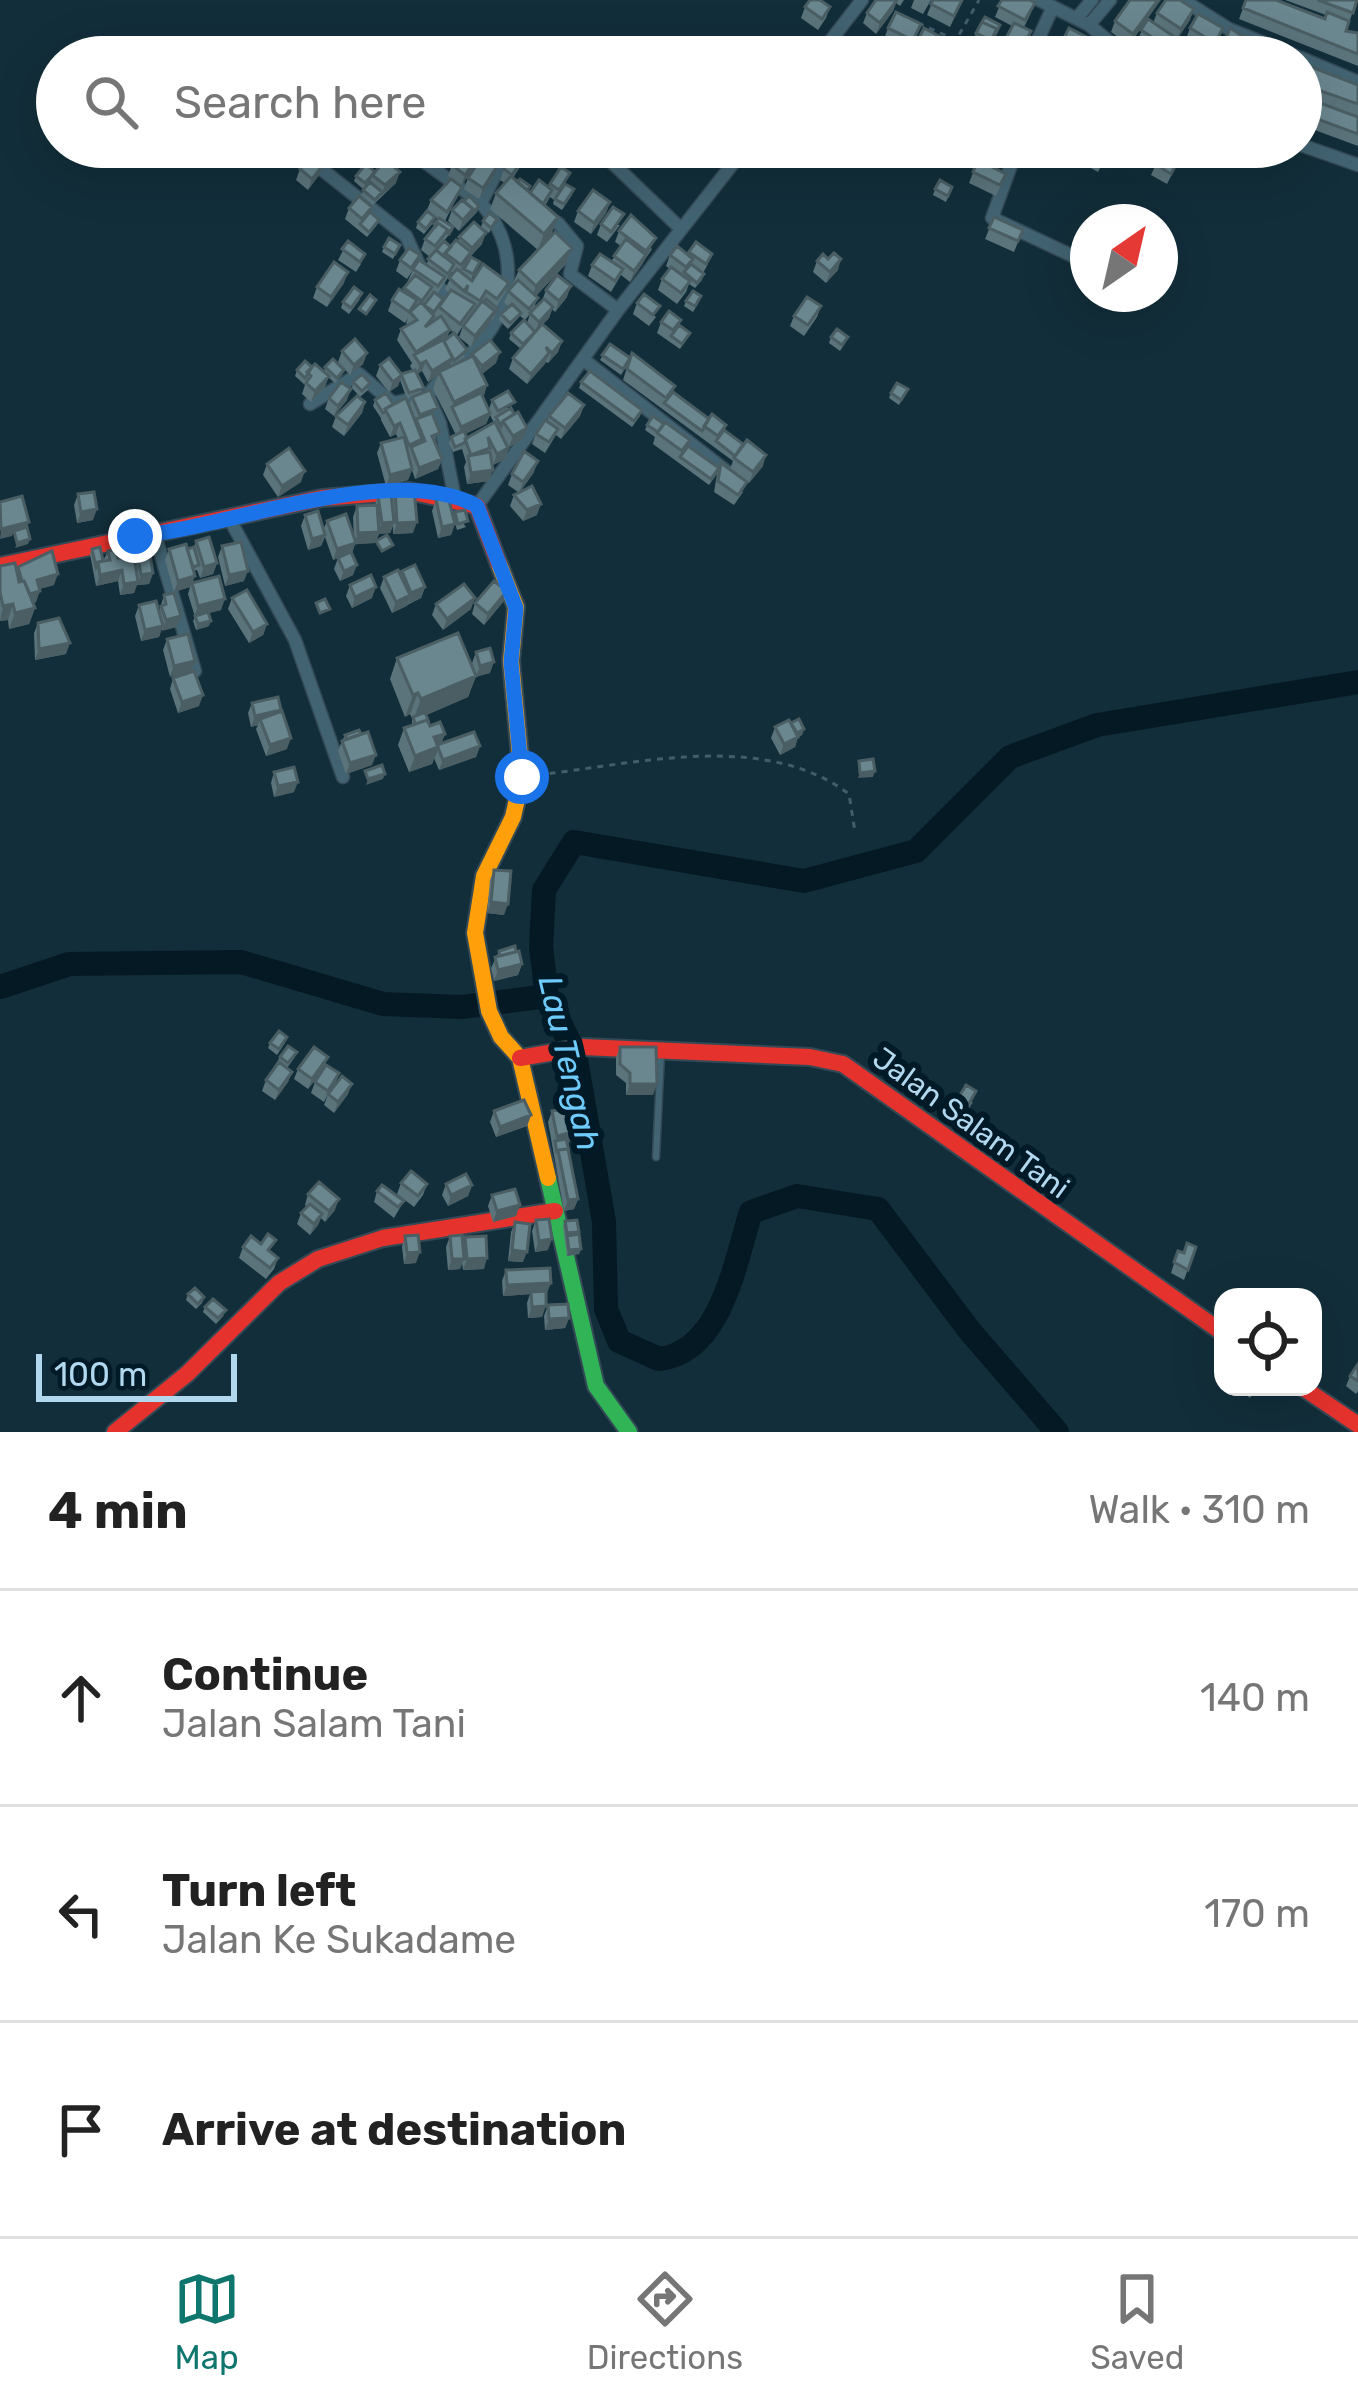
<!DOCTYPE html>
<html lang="en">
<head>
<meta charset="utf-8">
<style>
  :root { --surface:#fff; --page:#f2f2f2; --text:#222; --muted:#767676; --line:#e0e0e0; --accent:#0f766e }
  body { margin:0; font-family:Rubik,sans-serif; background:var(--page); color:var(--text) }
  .controls { position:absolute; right:36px; bottom:36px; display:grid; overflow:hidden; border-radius:24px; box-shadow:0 12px 48px #0002 }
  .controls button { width:108px; height:108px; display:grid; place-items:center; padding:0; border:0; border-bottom:3px solid var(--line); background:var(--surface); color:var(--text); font:60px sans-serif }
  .compass { position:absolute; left:1070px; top:204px; width:108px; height:108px; border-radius:50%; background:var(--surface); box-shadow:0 12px 48px #0002; rotate:34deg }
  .scale { position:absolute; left:36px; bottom:30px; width:201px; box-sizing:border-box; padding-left:12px; border:6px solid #b2d8ef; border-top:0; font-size:33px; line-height:42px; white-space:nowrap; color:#b2d8ef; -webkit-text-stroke:9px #011a27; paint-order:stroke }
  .stop { position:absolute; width:36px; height:36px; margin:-27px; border:9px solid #1a73e8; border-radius:50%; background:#fff }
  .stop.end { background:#1a73e8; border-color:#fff; box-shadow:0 3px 12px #0008 }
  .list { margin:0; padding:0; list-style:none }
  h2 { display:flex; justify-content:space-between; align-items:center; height:156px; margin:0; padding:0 48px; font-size:51px }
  h2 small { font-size:39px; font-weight:400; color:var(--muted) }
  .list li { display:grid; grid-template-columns:78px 1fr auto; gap:36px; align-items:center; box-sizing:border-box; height:216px; padding:0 48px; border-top:3px solid var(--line) }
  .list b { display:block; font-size:45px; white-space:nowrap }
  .list p { margin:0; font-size:39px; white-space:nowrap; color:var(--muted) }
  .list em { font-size:39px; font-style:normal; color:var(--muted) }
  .icon { flex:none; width:66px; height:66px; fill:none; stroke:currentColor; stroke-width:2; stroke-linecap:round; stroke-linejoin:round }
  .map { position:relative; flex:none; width:1358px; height:1432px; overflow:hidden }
  .search { position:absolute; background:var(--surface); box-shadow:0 12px 48px #0002; left:36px; right:36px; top:36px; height:132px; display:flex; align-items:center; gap:30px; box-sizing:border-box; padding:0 42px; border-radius:66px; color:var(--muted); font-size:45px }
  .sheet { height:804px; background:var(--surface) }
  nav { display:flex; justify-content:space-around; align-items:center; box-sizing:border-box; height:168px; border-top:3px solid var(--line); background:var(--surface); font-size:33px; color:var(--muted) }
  nav a { display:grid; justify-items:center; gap:6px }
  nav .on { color:var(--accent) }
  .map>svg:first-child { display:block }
</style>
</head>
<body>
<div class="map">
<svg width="1358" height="1432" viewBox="0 0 1358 1432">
  <rect width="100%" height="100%" fill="#122e3a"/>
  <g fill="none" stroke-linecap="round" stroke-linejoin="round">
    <!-- river -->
    <path stroke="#051924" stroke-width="24" d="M0 987 69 964 241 962 383 1004 462 1007 547 996
      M1057 1432 969 1330 878 1209 797 1196 751 1212C735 1261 722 1352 659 1359L619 1341 606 1309 604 1222 575 1054 547 996 541 947 544 890 574 842 804 881 916 851 1010 757 1097 725 1358 682"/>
    <defs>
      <path id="lane" d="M656 1157 661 1053"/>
      <path id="street" d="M1039 0 1089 25 1128 57
        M1183 0 1229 29 1298 57
        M1077 18 1092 0
        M1089 25 1110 0
        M818 57 862 0
        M1030 57 1052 9
        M1301 58 1358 82
        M1301 145 1358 165
        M404 147 481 203 510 147
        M596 147 680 228
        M1004 147 1014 157 992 218 1077 258
        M310 160 406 236 423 273 460 306
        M558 223 577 246 570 274 618 310
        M584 360 730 474
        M310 404 359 374 393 403 426 396
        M454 494 440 423 428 396C438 378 454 369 468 356 515 313 522 251 481 203
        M477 506 618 310 746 147
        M228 516 295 640 343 777
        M155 535 195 671"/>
      <path id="fast" d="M548 1178 596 1386 629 1432"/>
      <path id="slow" d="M499 564 516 607 511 661 522 777 513 817 484 876 475 933 489 1011 501 1037 520 1058 548 1178"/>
      <path id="jam" d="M0 566 322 498 409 491 477 506 499 564
        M520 1058 583 1047 810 1057 843 1064 1223 1333
        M1302 1387 1358 1425
        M115 1432 187 1374 279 1283 318 1259 383 1238 555 1211"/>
    </defs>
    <!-- lane casing -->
    <use href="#lane" stroke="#334955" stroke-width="9"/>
    <!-- street casing -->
    <use href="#street" stroke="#334955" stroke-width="15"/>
    <!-- fast casing -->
    <use href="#fast" stroke="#334955" stroke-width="20"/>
    <!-- slow casing -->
    <use href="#slow" stroke="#334955" stroke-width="20"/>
    <!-- jam casing -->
    <use href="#jam" stroke="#334955" stroke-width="20"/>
    <!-- path -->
    <path stroke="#425e69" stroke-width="3" stroke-dasharray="6 6" stroke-linecap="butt" d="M918 23 956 40 979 0
      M538 775C635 764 764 730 849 794L855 832"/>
    <!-- lane -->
    <use href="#lane" stroke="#426372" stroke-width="6"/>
    <!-- street -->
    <use href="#street" stroke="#426372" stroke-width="12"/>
    <!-- fast -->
    <use href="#fast" stroke="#30b455" stroke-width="16"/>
    <!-- slow -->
    <use href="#slow" stroke="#ff9f0a" stroke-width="16"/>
    <!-- jam -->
    <use href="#jam" stroke="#e5322d" stroke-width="16"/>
  </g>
  <!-- wall -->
  <path fill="#5b737b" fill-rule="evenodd" d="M876 0H904L900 6 896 3 893 11 876 34 863 23 867 13Z
    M914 0H931L923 14 911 8Z
    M933 0H963L950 27 927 15Z
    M1002 0 1031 13 1024 27 1027 42 1019 57H996L1012 26 995 17Z
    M1246 0 1325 19 1326 15 1285 0H1357L1346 31 1358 33V66L1239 19Z
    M805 7H830L826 18 818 30 801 18Z
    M1157 13 1190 20 1176 39 1167 57H1162L1137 41 1147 20 1129 45 1111 32 1115 21 1148 19 1153 23Z
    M1000 25 985 57H966L976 33Z
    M888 28 917 35 910 49 912 50 910 57H892L898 46 884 39Z
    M1190 28H1223L1212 51 1218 57H1170L1172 51 1192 48 1195 44 1186 39Z
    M948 41 942 57H911L915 46Z
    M1100 44 1095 57H1043L1060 46Z
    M1301 63 1358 85V146L1301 125Z
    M373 147H393L380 163 370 154Z
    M417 147H452L439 165Z
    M479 147H508L499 161Z
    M525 147H547L540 161 528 154 513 178 530 193 548 187 550 184H566L572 195 562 210 553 204 554 200 550 197 545 206 552 233 541 247 572 248 566 264 536 296 535 308 542 301 546 290 567 297 555 312 552 309 549 318 543 324 562 341 558 352 548 363 546 362 527 384 509 369 513 358 521 349 509 339 511 333 527 323 530 314 525 320 520 316 508 329 499 320 501 314 509 307 504 302 519 270 538 250 490 209 496 193 505 183 500 180 504 169 524 150Z
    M553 147H569L562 163 550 157Z
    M1079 147H1111L1098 172 1080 162 1083 154 1078 151Z
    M1126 147H1138L1128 168 1119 163Z
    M1164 147H1186L1167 184 1151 175Z
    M479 156 475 167 461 186 448 176 452 165Z
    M409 158 397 169 396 183 373 205 361 195 371 180 363 189 354 181 356 176 375 172 382 161Z
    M978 160 1006 174 996 196 969 183Z
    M323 165 319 175 308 190 296 180 300 169Z
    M494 176 479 199 464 189 468 178Z
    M462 187 445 221 451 232 444 241 451 247 458 242 459 237 482 244 470 257 480 262 471 280 472 281 509 283 505 293 496 307V315L471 347 459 337 463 326 457 335 449 329 447 338 465 356 452 366 471 357 472 354 496 363 482 374 487 385 483 398 489 409 492 400 512 410 523 439 509 447 505 459 493 465 489 481 467 484 464 467 466 462 462 449 453 452 449 443 451 437 456 435 433 389 438 375 428 382 422 371 417 374 422 393 434 419 436 444 442 459 438 469 415 479 412 470 408 480 386 486 377 453 381 443 398 438 396 434 390 437 381 420V418L373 406 375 400 409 406 412 397 407 399 400 380 398 386 389 392 376 376 380 365 401 374 413 371 410 366 412 363 397 340 401 329 408 325 406 323 408 318 405 323 388 311 392 300 403 291 413 270 407 279 396 271 400 260 420 255 416 265H426L430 257 421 250 425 239 438 219 427 210 431 200ZM452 272 453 273 445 289 449 293 443 302 437 294ZM490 415 494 423 467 438 465 434 486 424Z
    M935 189 950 193 946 202 933 195Z
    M610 202 606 213 591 234 574 222 578 211Z
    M479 206 477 212 459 231 448 221 452 210Z
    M372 207 370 212 377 225 367 237 345 219 349 208Z
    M994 217 1023 230 1014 252 985 239Z
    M497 219 489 233 481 227 483 221Z
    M418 222 433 223 424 234 416 228Z
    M601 224 620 225 607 242 597 235Z
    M619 231 652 249 630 282 621 275 611 292 588 276 592 265 611 262 621 246 615 242Z
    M1088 232V260L1078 255Z
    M348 241 361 264 356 272 338 260Z
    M400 245 393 259 382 252 384 247Z
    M689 252 708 264 703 273 702 280 695 288 689 284 686 292 677 304 658 290 662 279 670 269 666 266 670 255H688Z
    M828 259 838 270 826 283 813 272 817 261Z
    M344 283 327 307 313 298 317 287Z
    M360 299 349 314 341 308 343 302Z
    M686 301 699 302 693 312 684 306Z
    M637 303 656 317 649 326 633 314Z
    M821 306 817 317 804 336 790 326 794 316Z
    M681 320 679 325 690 333 680 349 657 333 661 322Z
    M831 337 846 342 840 351 829 343Z
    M610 344 709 419 726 425 724 430 763 466 749 483 730 469 733 461 623 380 628 364 621 375 600 360Z
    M342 351 367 353 363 364 350 375 338 362Z
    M312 367 324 371 325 367 344 370 342 375 335 383 328 377 325 387 311 402 302 394 305 385 295 376 297 370Z
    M353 382 369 389 360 397 352 388Z
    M581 382 642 410 640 416 632 427 579 388Z
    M908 389 899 405 889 398 891 393Z
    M329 398 347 400 334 416 325 409Z
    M365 402 362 413 344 436 332 427 336 416Z
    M584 405 580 416 561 439 556 435 545 453 532 444 536 434 547 422 549 416Z
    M647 425 690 440 688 446 719 468 721 463 743 492 734 505 714 492 717 474 709 485 653 444 655 437 645 430Z
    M267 464 301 482 278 497 263 475Z
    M534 472 520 492 537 515 523 521 510 506 514 495 518 492 508 485 512 474Z
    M395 490 413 533 393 534V526L390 533 379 534 375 543 355 544 352 553 353 575 340 581 334 569 338 558 333 560 325 537 321 546 308 550 301 526 305 515 323 530 327 521 354 538 353 517 357 506 375 505 378 495 392 498Z
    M78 494 93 520 77 523 74 505Z
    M436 500 453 517 455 512 466 527 457 530 455 523 451 535 438 538 432 511Z
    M196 541 217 563 213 574 200 578 197 570 194 571 193 583 221 610 209 613V626L196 630 193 621 195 617 188 594 190 587 174 592 165 560 169 549H187L194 547Z
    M222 546 244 581 225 586 218 557Z
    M92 549 103 561 108 551 118 558 135 566 138 557 153 573 149 584 137 585V584L134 593 120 595 118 581 96 586 90 554Z
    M0 566 17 571 18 567 54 585 39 589 36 602 33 603 35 608 29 624 9 629 8 620 0 621Z
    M402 571 425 587 421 598 392 613 380 588 384 577 401 575Z
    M350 585 372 598 352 608 346 596Z
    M507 591 503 602 484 625 472 614 475 603Z
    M164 595 177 627 161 630 159 637 141 641 135 616 139 605 159 612Z
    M232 598 267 624 263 635 249 643 228 609Z
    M436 604 471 609 443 630 432 615Z
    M38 623 66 654 35 660 34 633Z
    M188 634 170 677 163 650 167 639Z
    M476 652 490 673 476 676 468 697 426 715 430 726 445 734 441 744 480 746 476 757 439 770 434 758 432 764 409 772 398 745 404 728 412 726V718L410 714 405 717 390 679 397 658 475 674 472 663Z
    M173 678 199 706 178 713 170 689Z
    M252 703 281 710 287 749 266 756 256 729 258 725 251 727 248 713Z
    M791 723 804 729 802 735 798 737 795 747 780 755 771 738 775 727Z
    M361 734 372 765 346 774 338 751 342 741 345 735Z
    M274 772 294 792 274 797 271 783Z
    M494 870 504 915 487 913 490 880Z
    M499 951 522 964 518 975 494 981 491 968Z
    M270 1043H285L277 1055 268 1048Z
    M620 1047 653 1095H626V1083L616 1075V1058Z
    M280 1057H295L287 1068 292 1072 288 1082 275 1100 262 1091 266 1080Z
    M324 1068 339 1073 335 1084 348 1094 334 1113 324 1105 328 1094 324 1102 311 1093 315 1082 323 1070 308 1089 294 1079 298 1069Z
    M956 1102H973L962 1119 952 1113Z
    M494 1111 531 1115 527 1126 496 1137 490 1122Z
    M552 1111 569 1143 567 1144 578 1199 574 1209 564 1211 548 1122Z
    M401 1183 427 1184 423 1195 414 1207 397 1194Z
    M446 1184 472 1185 468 1196 448 1206 442 1195Z
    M377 1191 404 1201 394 1218 374 1202Z
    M308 1194 335 1210 325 1222 321 1218 318 1225 310 1235 297 1224 301 1213 307 1207 305 1205Z
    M492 1195 516 1216 493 1222 488 1206Z
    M536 1220 548 1250 535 1252 532 1231Z
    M565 1221 579 1234 581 1249 579 1254 567 1256 563 1226Z
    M515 1222 523 1262 508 1261 511 1232Z
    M405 1236 416 1263 404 1264 402 1247Z
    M450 1236 463 1244 465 1237 484 1269 463 1270 462 1263 460 1269 448 1270 446 1247Z
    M243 1247 270 1252 278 1258 274 1269 266 1279 239 1258Z
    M1196 1247 1184 1280 1171 1273 1178 1251 1184 1253Z
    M506 1270 551 1283 546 1293 542 1317 528 1318 527 1303 530 1294 503 1296 502 1281Z
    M188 1294 204 1297 202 1303 196 1309 186 1300Z
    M548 1305 569 1318 565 1328 545 1330 544 1316Z
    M205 1307 224 1315 216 1324 203 1312Z
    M1358 1364V1391L1356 1394 1346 1386 1350 1376Z
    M1238 1387H1258L1250 1398 1238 1389Z"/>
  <!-- shaded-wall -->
  <path fill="#4a5e64" d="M897 0 893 11 876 34 880 23Z
    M1158 0H1161L1129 45 1133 34Z
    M1194 9 1190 20 1177 40 1181 29Z
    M479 156 475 167 461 186 465 175Z
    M323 165 319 175 308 190 312 179Z
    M498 165 494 176 479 199 483 188Z
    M400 172 396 183 381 196 385 185Z
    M610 202 606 213 591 234 594 223Z
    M479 206 477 212 459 231 463 220 473 209Z
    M558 217 552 233 538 250 544 234Z
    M486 233 482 244 470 257 457 276 472 248Z
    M656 238 642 265 630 282 634 271Z
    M572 248 566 264 530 302 536 286Z
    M841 259 838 270 826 283 830 272Z
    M348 272 344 283 327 307 331 297Z
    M571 286 567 297 555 312 559 301Z
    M553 307 549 318 535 332 539 322Z
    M495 311 491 322 471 347 475 336Z
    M450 330 446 341 414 355 416 352Z
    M562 341 558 352 548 363 552 353Z
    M500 352 496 363 478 377 482 366Z
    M367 353 363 364 350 375 354 365Z
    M549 353 545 364 527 384 531 374Z
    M453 358 449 369 428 382 432 371Z
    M426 361 422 371 416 375 420 364Z
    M402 375 398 386 389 392 393 382Z
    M329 376 325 387 311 402 315 391Z
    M487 385 482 402 452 407 454 402Z
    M351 389 347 400 334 416 338 406Z
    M365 402 362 413 344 436 348 425Z
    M584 405 580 416 561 439 565 428Z
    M490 413 486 424 457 438 461 427Z
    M400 423 396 434 390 437 394 426Z
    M527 428 523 439 509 447 513 436Z
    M508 448 505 459 493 465 497 454Z
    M766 455 763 466 749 483 753 472Z
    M442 459 438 469 415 479 419 468Z
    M538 461 534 472 519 493 523 482Z
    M412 469 408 480 386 486 390 475Z
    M493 470 489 481 467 484 471 473Z
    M305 471 301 482 278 497 282 486Z
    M541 504 537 515 523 521 527 510Z
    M97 509 93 520 77 523 81 512Z
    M29 522 25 532 14 531 12 536 0 539 1 529Z
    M394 522 390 533 379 534 375 543 355 544 352 553 333 560 337 549 355 543 358 533 378 532 382 523Z
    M417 522 413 533 393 534 397 523Z
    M455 524 451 535 438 538 442 527Z
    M325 535 321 546 308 550 312 539Z
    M30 539 28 544 15 548 17 543Z
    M217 563 213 574 200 578 204 567Z
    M357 565 353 575 340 581 344 571Z
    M122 570 118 581 96 586 100 575Z
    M248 571 244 581 225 586 229 575Z
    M153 573 149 584 137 585 141 575Z
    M58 574 54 585 33 591 37 580Z
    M195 576 190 587 174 592 178 581Z
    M138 582 134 593 120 595 124 584Z
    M376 587 372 598 352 608 355 597Z
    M425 587 421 598 408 604 411 593Z
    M40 591 36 602 22 606 26 595Z
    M507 591 503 602 484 625 488 614Z
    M410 595 407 606 392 613 396 602Z
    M475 598 471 609 443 630 447 619Z
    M225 599 221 610 194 617 198 606Z
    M13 604 8 620 0 621 3 606Z
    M35 608 29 624 9 629 15 613Z
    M181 616 177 627 162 631 166 620Z
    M211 621 209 626 196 630 198 624Z
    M267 624 263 635 249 643 253 632Z
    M163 626 159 637 141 641 145 630Z
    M70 643 66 654 35 660 39 649Z
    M195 661 191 672 170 677 174 666Z
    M494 662 490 673 476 677 480 666Z
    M476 676 468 697 413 721 421 699Z
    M418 693 410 714 405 717 413 695Z
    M203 695 199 706 178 713 182 702Z
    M281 710 277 721 260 719 258 725 251 727 255 716Z
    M804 729 802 735 798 737 795 747 780 755 784 744Z
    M445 734 432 764 409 772 415 756 434 737Z
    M291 738 287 749 266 756 270 745Z
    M480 746 476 757 439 770 443 760Z
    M376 755 372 765 346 774 350 763Z
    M875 771 873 777 858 778 860 773Z
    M385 774 383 779 366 785 368 779Z
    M298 782 294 792 274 797 278 786Z
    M491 902 508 904 504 915 487 913Z
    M522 964 518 975 494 981 498 970Z
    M328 1057 324 1068 308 1089 312 1079Z
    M292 1072 288 1082 275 1100 279 1090Z
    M352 1084 348 1094 334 1113 338 1102Z
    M630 1084H657L653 1095H626Z
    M531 1115 527 1126 496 1137 500 1127Z
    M573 1132 569 1143 556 1146 557 1136Z
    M472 1185 468 1196 448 1206 451 1195Z
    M339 1199 335 1210 325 1222 329 1211Z
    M578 1199 574 1209 564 1211 568 1200Z
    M520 1205 516 1216 493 1222 497 1211Z
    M322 1214 318 1225 310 1235 314 1224Z
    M552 1239 548 1250 535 1252 539 1241Z
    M581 1249 579 1254 567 1256 569 1250Z
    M512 1250 527 1252 523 1262 508 1261Z
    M420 1252 416 1263 404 1264 407 1253Z
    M487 1258 484 1269 463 1270 467 1259Z
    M452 1259H464L460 1269 448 1270Z
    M551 1283 547 1293 503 1296 507 1285Z
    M546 1306 542 1317 528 1318 532 1307Z
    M569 1318 565 1328 545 1330 549 1319Z"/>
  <!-- building -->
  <path fill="#6a868f" stroke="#4a5e64" stroke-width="3" d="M810 0H820L830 7 822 19 805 7Z
    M876 0H897L880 23 867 13Z
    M933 0H962L954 16 931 4Z
    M1002 0H1030L1035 3 1025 20 998 6Z
    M1130 0H1158L1133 34 1115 21Z
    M1166 0H1180L1194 9 1181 29 1157 13Z
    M1246 0H1276L1325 19 1327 12 1349 21 1346 31 1358 33V54L1243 8Z
    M1318 0H1357L1353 13Z
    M896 12 921 24 913 40 888 28Z
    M1198 14 1223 28 1215 43 1190 28Z
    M985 17 1000 25 995 35 997 29 982 22Z
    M1148 19 1176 38 1169 48 1141 30Z
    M982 22 997 29 991 40 976 33Z
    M1014 23 1031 31 1019 54 1002 46Z
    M924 28 948 41 940 57 915 46Z
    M1069 28 1100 44 1093 57H1087L1068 47 1063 57H1044L1049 40 1060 46Z
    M1230 28 1255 44 1286 49 1284 57H1225L1220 55Z
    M1180 39 1192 48 1198 40 1219 55 1217 57H1182L1172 51Z
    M973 40 989 48 984 57H979L968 51Z
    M899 43 912 50 909 57H892Z
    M334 46 351 57H327Z
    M1301 63 1358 85V104L1301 84Z
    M1301 96 1358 117V134L1301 113Z
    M373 147H386L388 149 382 157 372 149Z
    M396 147H405L411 152 395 168 386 160 382 161Z
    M434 147H448L443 154Z
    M520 147 528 153 522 162 524 157 517 152Z
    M1086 147H1110L1102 161 1084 151Z
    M1126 147H1137L1132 157 1123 153Z
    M1164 147H1183L1177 158 1163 149Z
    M516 151 524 157 512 175 504 169Z
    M473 152 479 156 465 175 452 165 459 155 466 161Z
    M1161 154 1177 163 1171 174 1155 164Z
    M311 155 323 165 312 179 300 169Z
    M483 155 498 165 483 188 468 178Z
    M386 160 400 172 385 185 372 175Z
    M978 160 1006 174 1000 185 973 172Z
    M366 164 375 172 365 183 356 176Z
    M561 167 570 173 559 190 550 184Z
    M511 176 558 217 544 234 496 193Z
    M451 179 462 187 447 212 431 200Z
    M520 179 530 186 527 190 517 182Z
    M539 180 552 190 543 204 530 193Z
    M940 180 952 187 948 196 935 189Z
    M370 182 382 192 375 200 363 190Z
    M565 184 574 189 564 204 555 199Z
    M593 190 610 202 594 223 578 211Z
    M359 196 372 207 362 219 349 208Z
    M469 196 479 206 471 215 473 209 464 201Z
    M462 200 473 209 463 220 452 210Z
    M613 207 624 214 611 232 601 224Z
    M427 211 435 217 426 229 418 222Z
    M370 212 379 220 369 232 360 224Z
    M489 213 497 219 491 228 483 221Z
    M631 215 656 238 646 251 619 231Z
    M994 217 1023 230 1018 241 989 228Z
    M439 218 453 227 449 234 446 232 448 230 438 223 436 226 434 224Z
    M474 222 486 233 472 248 459 237Z
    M438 223 448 230 435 246 425 239Z
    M555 232 572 248 536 286 519 270Z
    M1088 232V247L1082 244Z
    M389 238 400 245 395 254 384 247Z
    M626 239 646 255 634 271 614 256Z
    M456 240 471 252 461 265 445 253Z
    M348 241 365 254 360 262 342 249Z
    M444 241 451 247 443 256 436 250Z
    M696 242 712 254 706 264 689 252Z
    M677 246 693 259 686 267 670 255Z
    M409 248 420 255 411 268 400 260Z
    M436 250 454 264 448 274 428 259Z
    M834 253 841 259 830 272 817 261 823 254 828 259Z
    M600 254 623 269 615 281 592 265Z
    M471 257 480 262 473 274 464 269Z
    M419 260 445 277 438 286 413 269Z
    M334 262 348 272 331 297 317 287Z
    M483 264 509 283 497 299 486 291 480 301 466 292 468 285 464 291 449 278 457 269 472 281Z
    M691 264 704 274 697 283 684 272Z
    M671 267 690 281 681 293 662 279Z
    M415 275 432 287 422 301 404 288Z
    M557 275 571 286 559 301 546 290Z
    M518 280 538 298 529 309 508 291Z
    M354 287 362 293 351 308 343 302Z
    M399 289 417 300 409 312 392 300Z
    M451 290 475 304 460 324 439 307Z
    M693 291 701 296 695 306 686 301Z
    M434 292 443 299 434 312 424 305Z
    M644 294 660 306 653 315 637 303Z
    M370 295 376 300 366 314 359 309Z
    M807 297 821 306 808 325 794 316Z
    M486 299 498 309 493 316 495 311 484 302Z
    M544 299 553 307 539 322 530 313Z
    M482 301 495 311 475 336 463 326Z
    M421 302 434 316 425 327 441 316 450 330 416 352 401 329 417 320 410 312Z
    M512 304 521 313 510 323 501 314Z
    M669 311 681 320 673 330 661 322Z
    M524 320 535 332 523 344 511 333Z
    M542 324 562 341 552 353 546 347 549 353 531 374 513 358Z
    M679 325 690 333 682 344 671 336Z
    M837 329 848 337 842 345 831 337Z
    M454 333 467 350 454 361 444 341Z
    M355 339 367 353 354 365 342 351Z
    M443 340 453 358 432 371 426 361 420 364 414 355Z
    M490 340 500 352 482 366 472 354Z
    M610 344 630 358 623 369 602 355Z
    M632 353 675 386 666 398 627 369Z
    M473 356 487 385 454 402 439 372Z
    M389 358 402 375 393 382 380 365Z
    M333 359 344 370 337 378 325 367Z
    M305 361 312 367 305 378 297 370Z
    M315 364 329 376 315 391 306 383 311 376 307 372Z
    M415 370 424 388 409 393 401 374Z
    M590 371 642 410 634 421 581 382Z
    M362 374 370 383 362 391 353 382Z
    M341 382 351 389 338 406 329 398Z
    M897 383 908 389 901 400 891 393Z
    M430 390 438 408 420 415 412 397Z
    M508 391 515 402 498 411 492 400Z
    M673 392 709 419 702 431 664 403Z
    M386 393 393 404 385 409 386 411 383 413 375 400Z
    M481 393 490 413 461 427 452 407Z
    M568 393 584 405 565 428 549 416Z
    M357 396 365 402 348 425 336 416Z
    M406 398 422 439 409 445 400 423 394 426 385 409Z
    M511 408 514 414 503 421 501 426 496 417Z
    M518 412 527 428 513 436 503 421Z
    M432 413 440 433 432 436 442 459 419 468 411 447 425 441 416 419Z
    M712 414 726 425 718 436 704 426Z
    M653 416 664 424 658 432 647 425Z
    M545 420 558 429 549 442 536 434Z
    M495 422 508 448 497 454 488 437 490 448 471 455 465 439Z
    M665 422 690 440 682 451 657 433Z
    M724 430 743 444 735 456 716 441Z
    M464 431 467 438 464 443 455 447 451 437Z
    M404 437 412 469 390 475 381 443Z
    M747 440 766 455 753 472 734 458Z
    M688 446 719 468 711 479 680 457Z
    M289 448 305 471 282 486 267 464Z
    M524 451 538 461 523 482 512 474Z
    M490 452 493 470 471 473 468 456Z
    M721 463 747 482 738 495 718 481Z
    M532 486 541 504 527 510 514 495Z
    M414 489 417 522 397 523 395 490Z
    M94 492 97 509 81 512 78 494Z
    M391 494 394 522 382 523 378 495Z
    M22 496 29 522 1 529 0 502Z
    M448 497 455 524 442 527 436 500Z
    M377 505 379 532 358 533 357 506Z
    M465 510 468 521 458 524 455 512Z
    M318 511 325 535 312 539 305 515Z
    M346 514 356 543 337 549 327 521Z
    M27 527 30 539 17 543 14 531Z
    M387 535 393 545 382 551 376 541Z
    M209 537 217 563 204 567 196 541Z
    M241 542 248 571 229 575 222 546Z
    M186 544 195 576 178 581 169 549Z
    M100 547 103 561 98 562 96 567 92 549Z
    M194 547 199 565 193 567 187 549Z
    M116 549 118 558 134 556 138 582 124 584 122 570 100 575 98 562 110 560 108 551Z
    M52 551 58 574 37 580 40 591 30 594 24 581H22L18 567Z
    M351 552 357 565 344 571 338 558Z
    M150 555 153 573 141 575 138 557Z
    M15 563 19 582 24 581 35 608 15 613 13 604 3 606 0 592V566Z
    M415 565 425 587 411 593 402 571Z
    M398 570 410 595 396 602 384 577Z
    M371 575 376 587 355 597 350 585Z
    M219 576 225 599 198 606 192 583Z
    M494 581 507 591 488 614 475 603Z
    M464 584 475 598 447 619 436 604Z
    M247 590 267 624 253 632 232 598Z
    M174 593 181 616 166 620 161 606 166 604 164 595Z
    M325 599 330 609 320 613 316 603Z
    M156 601 163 626 145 630 139 605Z
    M208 612 211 621 198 624 195 616Z
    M59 618 70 643 39 649 38 623Z
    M458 633 476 676 421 699 418 693 413 695 397 658Z
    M188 634 195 661 174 666 167 639Z
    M490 648 494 662 480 666 476 652Z
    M194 671 203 695 182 702 173 678Z
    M278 697 281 710 255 716 252 703Z
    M282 711 291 738 270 745 260 719Z
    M425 712 429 723 427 720 415 724 413 717Z
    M799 719 804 729 797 733 791 723Z
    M427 720 430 726 440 722 445 734 434 737 438 747 415 756 404 728Z
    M789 720 798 737 784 744 775 727Z
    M359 730 361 734 347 739 345 735Z
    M368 732 376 755 350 763 342 741Z
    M474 732 480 746 443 760 437 745Z
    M873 759 875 771 860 773 859 761Z
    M382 765 385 774 368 779 365 771Z
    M294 767 298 782 278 786 274 772Z
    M494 870 511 871 508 904 491 902Z
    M515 946 516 952 500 956 499 951Z
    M519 951 522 964 498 970 495 957Z
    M279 1031 287 1037 279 1049 270 1043Z
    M288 1046 297 1052 288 1063 280 1057Z
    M314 1047 328 1057 312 1079 298 1069Z
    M620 1047H656L657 1084H630V1073L620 1064Z
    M279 1062 292 1072 279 1090 266 1080Z
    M326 1065 339 1073 328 1091 315 1082Z
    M342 1076 352 1084 338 1102 328 1094Z
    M966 1085 976 1091 966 1109 956 1102Z
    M524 1100 531 1115 500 1127 494 1111Z
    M569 1108 573 1132 557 1136 552 1111Z
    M566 1139 569 1151 568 1149 558 1150 557 1153 555 1141Z
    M568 1149 578 1199 568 1200 558 1150Z
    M411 1171 427 1184 418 1196 401 1183Z
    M466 1174 472 1185 451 1195 446 1184Z
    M319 1182 339 1199 329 1211 308 1194Z
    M382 1185 404 1201 398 1207 377 1191Z
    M515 1189 520 1205 497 1211 492 1195Z
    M310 1204 322 1214 314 1224 301 1213Z
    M549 1219 552 1239 539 1241 536 1220Z
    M577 1220 579 1232 567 1233 565 1221Z
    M515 1222 530 1224 527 1252 512 1250Z
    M268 1234 276 1240 268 1250 278 1258 270 1268 243 1247 251 1236 261 1244Z
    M579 1234 581 1249 569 1250 567 1236Z
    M418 1235 420 1252 407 1253 405 1236Z
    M462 1235 464 1259H452L450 1236Z
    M486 1236 487 1258 467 1259 465 1237Z
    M1187 1243 1196 1247 1188 1270 1174 1262 1178 1251 1184 1253Z
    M550 1268 551 1283 507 1285 506 1270Z
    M195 1288 204 1297 198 1304 188 1294Z
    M546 1291V1306L532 1307 531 1292Z
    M213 1299 226 1310 218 1318 205 1307Z
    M568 1304 569 1318 549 1319 548 1305Z
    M1358 1364V1381L1350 1376Z"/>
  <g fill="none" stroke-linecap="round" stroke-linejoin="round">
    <!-- route -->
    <path stroke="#1a73e8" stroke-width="15" d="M135 536C227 529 392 460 477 506L516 608 511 662 522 777"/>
  </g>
  <g text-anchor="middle" stroke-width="12" stroke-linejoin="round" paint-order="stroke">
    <!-- street labels -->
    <g font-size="30" fill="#b2d8ef" stroke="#011a27">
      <text transform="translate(971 1123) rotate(36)" y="10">Jalan Salam Tani</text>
    </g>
    <!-- water labels -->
    <g font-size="33" font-style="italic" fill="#6fcbfc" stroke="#011a27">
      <text transform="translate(570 1063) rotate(77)" y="12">Lau Tengah</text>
    </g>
  </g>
</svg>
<div class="controls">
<button><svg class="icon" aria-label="locate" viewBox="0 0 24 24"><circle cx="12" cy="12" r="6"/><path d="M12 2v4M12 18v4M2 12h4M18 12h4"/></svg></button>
</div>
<svg class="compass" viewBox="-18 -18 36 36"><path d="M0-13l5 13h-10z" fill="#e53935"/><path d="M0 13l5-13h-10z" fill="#767676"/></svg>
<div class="scale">100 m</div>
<div class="stop" style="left:522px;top:777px"></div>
<div class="stop end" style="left:135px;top:536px"></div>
<div class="search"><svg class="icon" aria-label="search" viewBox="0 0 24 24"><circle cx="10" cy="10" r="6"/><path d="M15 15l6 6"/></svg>Search here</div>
</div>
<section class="sheet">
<h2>4 min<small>Walk · 310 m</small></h2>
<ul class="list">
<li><svg class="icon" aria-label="ahead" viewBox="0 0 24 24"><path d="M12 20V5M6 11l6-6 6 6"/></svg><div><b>Continue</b><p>Jalan Salam Tani</p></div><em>140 m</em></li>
<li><svg class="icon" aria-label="left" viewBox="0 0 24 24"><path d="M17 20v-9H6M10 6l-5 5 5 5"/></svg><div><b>Turn left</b><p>Jalan Ke Sukadame</p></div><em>170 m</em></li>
<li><svg class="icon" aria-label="arrive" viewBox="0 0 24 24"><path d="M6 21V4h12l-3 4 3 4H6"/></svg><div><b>Arrive at destination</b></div></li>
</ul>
</section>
<nav>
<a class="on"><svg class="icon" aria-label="map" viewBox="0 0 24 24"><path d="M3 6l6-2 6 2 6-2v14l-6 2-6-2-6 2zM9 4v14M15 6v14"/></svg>Map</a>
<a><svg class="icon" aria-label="directions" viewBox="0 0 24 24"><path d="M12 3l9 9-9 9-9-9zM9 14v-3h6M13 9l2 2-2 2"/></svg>Directions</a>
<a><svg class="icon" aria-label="saved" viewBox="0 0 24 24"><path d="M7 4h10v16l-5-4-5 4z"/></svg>Saved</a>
</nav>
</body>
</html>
